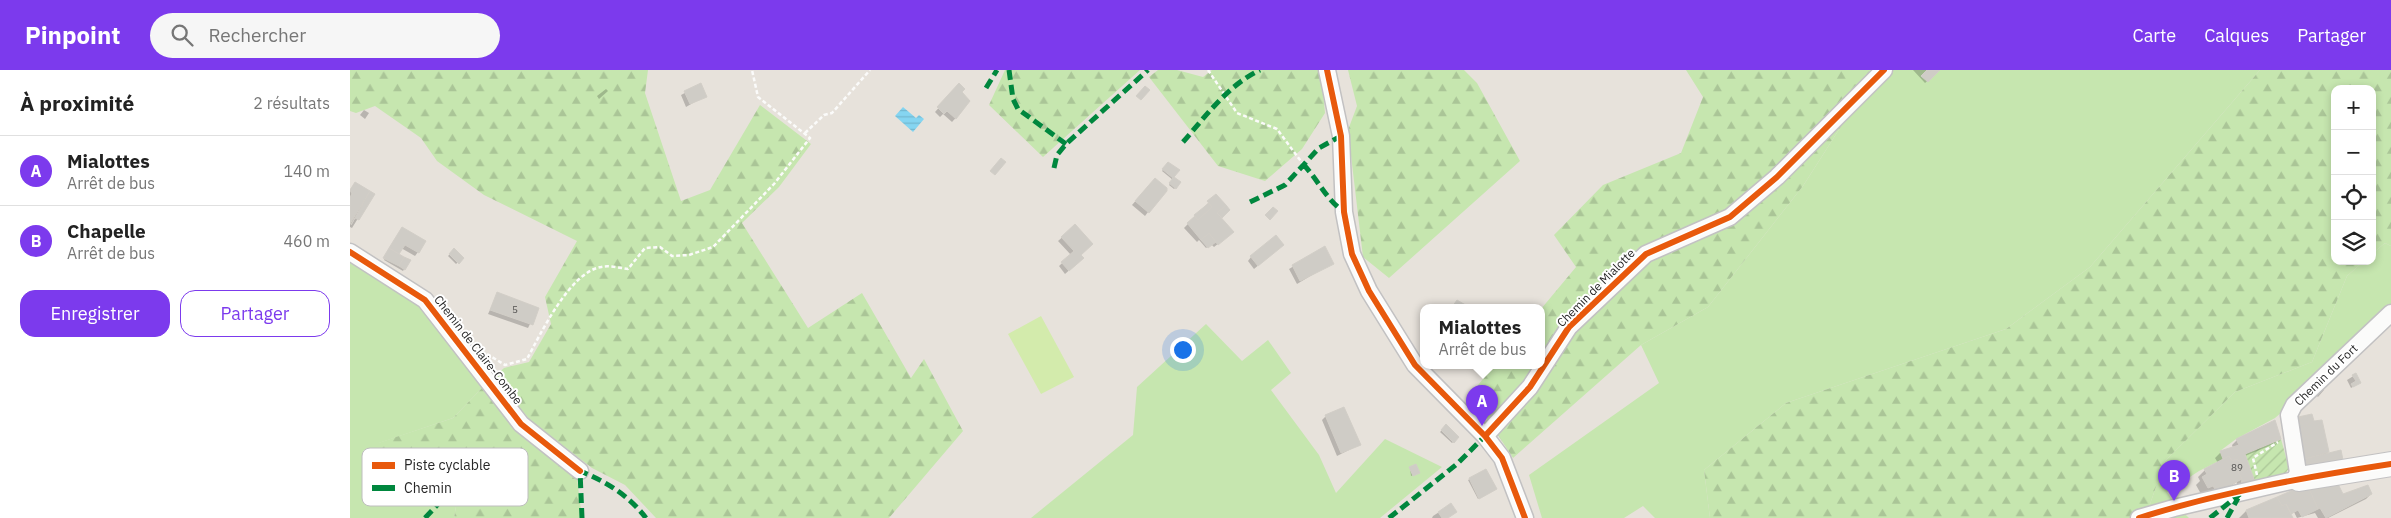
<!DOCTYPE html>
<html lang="fr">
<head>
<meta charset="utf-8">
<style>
  :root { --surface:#fff; --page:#f6f6f6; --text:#222; --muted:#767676; --line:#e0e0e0; --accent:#7c3aed }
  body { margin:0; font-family:"IBM Plex Sans",sans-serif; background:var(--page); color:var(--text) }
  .controls { position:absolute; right:15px; top:15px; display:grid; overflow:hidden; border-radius:10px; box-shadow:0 2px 8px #0003 }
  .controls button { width:45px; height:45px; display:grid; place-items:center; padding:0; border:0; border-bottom:1px solid var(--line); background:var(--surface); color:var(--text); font:25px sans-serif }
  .you { position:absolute; left:832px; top:279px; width:18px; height:18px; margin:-12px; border:4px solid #fff; border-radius:50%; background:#1a73e8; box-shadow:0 0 0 8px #1a73e833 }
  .badge { display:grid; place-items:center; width:32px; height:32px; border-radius:50%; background:var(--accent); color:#fff; font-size:16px; font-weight:700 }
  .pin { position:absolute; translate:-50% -41px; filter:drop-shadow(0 1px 2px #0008) }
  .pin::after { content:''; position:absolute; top:26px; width:18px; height:15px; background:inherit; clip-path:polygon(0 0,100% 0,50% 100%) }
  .popup { position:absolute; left:1070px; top:234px; width:125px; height:65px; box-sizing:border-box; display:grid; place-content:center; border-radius:10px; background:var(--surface); filter:drop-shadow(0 1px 4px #0005); font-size:16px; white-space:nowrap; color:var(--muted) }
  .popup b { font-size:19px; color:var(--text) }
  .popup::after { content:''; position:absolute; left:50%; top:100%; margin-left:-10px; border:10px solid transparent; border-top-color:var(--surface) }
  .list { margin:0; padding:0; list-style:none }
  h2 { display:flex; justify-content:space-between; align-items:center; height:65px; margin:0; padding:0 20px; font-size:21px }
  h2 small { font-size:16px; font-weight:400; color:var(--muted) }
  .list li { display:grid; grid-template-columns:32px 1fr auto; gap:15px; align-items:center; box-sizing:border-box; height:70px; padding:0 20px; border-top:1px solid var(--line) }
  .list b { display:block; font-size:19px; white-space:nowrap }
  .list p { margin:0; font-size:16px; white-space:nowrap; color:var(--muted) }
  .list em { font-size:16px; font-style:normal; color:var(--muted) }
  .actions { display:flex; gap:10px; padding:15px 20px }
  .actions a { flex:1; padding:11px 0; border:1px solid var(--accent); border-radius:15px; text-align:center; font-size:18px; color:var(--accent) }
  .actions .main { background:var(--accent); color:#fff }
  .icon { flex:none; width:28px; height:28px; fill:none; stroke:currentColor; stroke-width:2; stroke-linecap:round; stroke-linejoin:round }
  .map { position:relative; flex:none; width:2041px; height:448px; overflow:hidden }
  header { display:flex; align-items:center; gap:30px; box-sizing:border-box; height:70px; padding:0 25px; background:var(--accent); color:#fff }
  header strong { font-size:24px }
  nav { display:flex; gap:28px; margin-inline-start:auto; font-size:18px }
  .search { width:350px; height:45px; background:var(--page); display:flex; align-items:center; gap:12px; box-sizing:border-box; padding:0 18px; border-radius:28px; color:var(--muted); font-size:19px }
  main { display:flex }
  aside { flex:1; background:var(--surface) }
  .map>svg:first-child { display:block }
</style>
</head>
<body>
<header>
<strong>Pinpoint</strong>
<div class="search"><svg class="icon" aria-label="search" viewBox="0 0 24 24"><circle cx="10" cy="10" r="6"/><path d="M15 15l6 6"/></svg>Rechercher</div>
<nav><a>Carte</a><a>Calques</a><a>Partager</a></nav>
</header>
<main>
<aside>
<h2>À proximité<small>2 résultats</small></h2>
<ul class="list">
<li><span class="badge">A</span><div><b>Mialottes</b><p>Arrêt de bus</p></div><em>140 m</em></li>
<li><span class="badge">B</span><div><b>Chapelle</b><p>Arrêt de bus</p></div><em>460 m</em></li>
</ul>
<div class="actions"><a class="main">Enregistrer</a><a>Partager</a></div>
</aside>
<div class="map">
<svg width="2041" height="448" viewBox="0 0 2041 448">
  <defs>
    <pattern id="forest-firs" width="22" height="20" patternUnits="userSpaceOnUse" patternTransform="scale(1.25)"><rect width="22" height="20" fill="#c6e6af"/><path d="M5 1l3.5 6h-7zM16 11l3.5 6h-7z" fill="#aac597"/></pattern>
    <pattern id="garden-furrows" width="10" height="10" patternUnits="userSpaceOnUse" patternTransform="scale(1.25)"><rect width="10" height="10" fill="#c6e6af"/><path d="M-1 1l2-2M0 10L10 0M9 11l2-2" fill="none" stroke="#aac597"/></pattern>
    <pattern id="water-rules" width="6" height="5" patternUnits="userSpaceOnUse" patternTransform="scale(1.25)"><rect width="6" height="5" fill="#85d5f1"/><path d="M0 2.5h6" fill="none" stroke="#73b7cf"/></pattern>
  </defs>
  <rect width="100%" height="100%" fill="#e7e2db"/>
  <!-- grass -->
  <path fill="#c6e6af" d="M1527 0H1910L1740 197 1656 259 1436 333 1354 400 1360 448H1305L1293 436 1274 448H1192L1179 405 1309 313 1291 275 1358 237 1453 116Z
    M2035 173 2041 176V235L1986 294 1938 330 1932 342 1925 348 1886 369 1870 381 1873 389 1849 401 1817 422 1824 433 1839 448H1806L1799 437 1815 391 1885 322 1962 292 1997 206 2014 191H2022V184Z
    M0 191 70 234 132 318 103 348 29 373 34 421 108 425 104 448H0Z
    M856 254 892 291 918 270 941 303 921 320 969 385 986 423 1035 369 1092 397 1030 448H681L783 365 787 317Z"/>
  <!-- forest -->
  <path fill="url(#forest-firs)" d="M0 0H298L295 23 331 131 360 120 410 35 461 74 429 117 392 153 458 258 512 223 561 308 574 289 613 361 539 448H306L275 415 242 398 181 351 143 308 154 298 179 292 201 254 195 227 227 171 134 125 87 91 71 68 25 36 6 43 0 41Z
    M655 0H790L693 87 639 35Z
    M808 0H827L853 7 862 0H971L975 43 952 79 915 111 868 96 799 7Z
    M998 0H1114L1127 13 1170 91 1039 208 1013 187 998 60 1007 36Z
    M1336 0H1527L1453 116 1358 237 1291 275 1163 388 1121 324 1144 295H1191V239L1226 197 1204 165 1253 115 1331 83 1353 27Z
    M1910 0H2041V176L2035 173 2022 184V19H1985V191H2014L1997 206 1962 292 1885 322 1815 391 1799 437 1806 448H1360L1354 400 1436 333 1656 259 1740 197Z
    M132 318 168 360 226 400 232 448H104L108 425 143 418 139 389 113 380 34 421 28 373 103 348Z"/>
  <!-- garden -->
  <path fill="url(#garden-furrows)" d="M1931 369 1939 398 1933 407 1905 412 1895 384Z"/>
  <!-- pitch -->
  <path fill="#d3ebac" d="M691 246 724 307 691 324 658 264Z"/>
  <!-- water -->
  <path fill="url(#water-rules)" d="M553 37 566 48 569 45 574 49 563 62 545 46Z"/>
  <!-- shadow -->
  <path fill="#0003" d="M1563 0H1589L1575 13Z
    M350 15 355 26 336 37 331 25Z
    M609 15 613 40 602 52 593 44 590 47 585 42Z
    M256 19 258 21 249 29 247 26Z
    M14 40 19 43 15 49 10 45Z
    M818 94 823 107 830 113 824 119 819 115 823 110 812 101Z
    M5 113 16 126 20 122 23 124 2 158 0 157V120Z
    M801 113 798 142 795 146 782 135Z
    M866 125 878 140 870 148 879 165 864 177 861 174 856 178 849 170 847 172 834 158Z
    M725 156 730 185 733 188 715 204 709 196 721 185 708 171Z
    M52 158 68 182 65 186 51 178 48 185 59 191 53 201 34 190Z
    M929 178 904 199 898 191 901 187Z
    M974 178 982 193 947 214 939 199Z
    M104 180 112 188 106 194 98 186Z
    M148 223 188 238 178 258 138 244Z
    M2005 305 2008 314 2001 318 1997 310Z
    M1973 319 1974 320 1968 327 1966 325Z
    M976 346 1009 375 987 386 972 350Z
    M1949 348 1963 353 1971 351 1978 383 1955 404 1945 352Z
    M1096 356 1108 367 1102 373 1090 362Z
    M1930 369 1924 374 1895 386 1903 412 1886 420 1887 412 1859 428 1856 422 1851 424 1846 415 1850 411 1848 407 1855 400 1868 393 1865 388 1870 383 1883 378 1882 375 1887 370Z
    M1060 398 1067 404 1061 406Z
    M1120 409 1144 420 1128 429 1118 410Z
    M1957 415 1992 425 2021 424 2016 429 1978 448H1968L1965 443 1947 448 1944 442 1940 445 1941 448H1889L1896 441Z
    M1100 435 1097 448H1082L1083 446Z"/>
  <!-- building -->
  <path fill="#cfccc6" stroke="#d2cec7" d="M1577 0H1590L1578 12 1571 6Z
    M351 13 357 27 340 34 334 21Z
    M609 13 615 19 612 22 620 31 606 49 597 41 594 44 587 37Z
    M795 16 800 20 791 30 786 26Z
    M651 88 656 92 645 105 640 101Z
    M818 92 830 100 824 107 831 112 826 119 819 113 823 108 812 99Z
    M805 108 817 118V121L799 143 785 131Z
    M5 112 20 121 0 154V127L2 124 0 120Z
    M20 121 25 124 9 150 5 148 1 155Z
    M866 124 876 135 867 143 884 162 868 175 859 163 851 170 837 153 845 146 848 150 862 137 857 131Z
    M859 133 862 137 848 150 844 145Z
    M876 135 880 140 872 148 867 143Z
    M923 137 928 141 920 150 915 145Z
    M725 154 743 174 731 185 734 188 719 201 711 192 724 181 711 167Z
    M52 157 76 171 69 183 55 175 49 184 39 178Z
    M859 163 866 172 858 178 851 170Z
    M926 165 934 175 908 196 900 186Z
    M975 176 984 194 950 211 942 195Z
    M39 178 54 187 49 196 33 188Z
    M104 178 114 188 109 194 99 184Z
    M54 187 61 190 55 200 49 196Z
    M147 222 189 238 183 255 140 240Z
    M1107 230 1119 237H1102Z
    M2006 303 2011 313 2003 317 2001 314 2006 311 2002 305Z
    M994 337 1011 375 991 383 975 345Z
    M1962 344 1964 351 1972 350 1979 382 1955 389 1948 347Z
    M1925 350 1931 369 1895 384 1905 412 1891 415 1892 409 1888 402 1892 400 1891 392 1886 389 1882 391 1879 386 1873 389 1870 381 1889 375 1886 369Z
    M1096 354 1109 367 1104 373 1091 360Z
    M1991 380 1994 395 1951 398 1950 390Z
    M1879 386 1882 391 1886 389 1891 392 1892 400 1888 402 1892 409 1867 422 1863 416 1858 418 1852 407 1857 404 1854 399Z
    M1066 394 1070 403 1063 406 1059 397Z
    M1136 399 1147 419 1129 429 1119 408Z
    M1984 406 1993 424 2018 415 2022 424 1976 448 1970 438 1968 439 1957 414Z
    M1957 414 1968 439 1952 447 1948 440 1941 444 1936 434 1932 436 1927 427Z
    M1927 427 1932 436 1936 434 1943 448H1899L1896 440Z
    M1101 433 1107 442 1098 448H1092L1088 442Z"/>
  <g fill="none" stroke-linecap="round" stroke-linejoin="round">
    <defs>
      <path id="street" d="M977 0 991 66 994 142 1002 184 1019 221 1065 295 1135 366 1152 388 1175 448
        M0 182 75 230 171 354 230 401
        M1135 366 1180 317 1219 257 1296 184 1380 147 1427 107 1534 0
        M1789 448 1824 438 1949 409 1939 345 1944 335 2041 243"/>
      <path id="secondary" d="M1949 409 2041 394"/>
    </defs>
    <!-- street casing -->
    <use href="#street" stroke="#c2c1c2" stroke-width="19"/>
    <!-- secondary casing -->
    <use href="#secondary" stroke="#c2c1c2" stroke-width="26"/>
    <!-- path -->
    <path stroke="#fbfbfa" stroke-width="2.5" stroke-dasharray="4 2.5" stroke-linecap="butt" d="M858 0 887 43 927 59 953 94
      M455 63 474 45 482 43 520 0
      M137 284 155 295 177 289C191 263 220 202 251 197 259 195 270 198 278 199L295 178 310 177 322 186 339 185 363 177 424 114 460 68 408 27 402 0
      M1907 405 1903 388 1928 372"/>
    <!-- street -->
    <use href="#street" stroke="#fbfbfa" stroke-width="16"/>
    <!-- secondary -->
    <use href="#secondary" stroke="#fbfbfa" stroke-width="24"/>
    <!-- quiet -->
    <path stroke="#00873e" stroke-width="5" stroke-dasharray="10 5" stroke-linecap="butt" d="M659 0 663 29 668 39 716 74
      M636 18 647 0
      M833 72C856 46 878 15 910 0
      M953 94C969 111 975 128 994 142
      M704 98 707 85 716 74 798 0
      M900 132 935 115 969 78 991 66
      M75 448 89 433
      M232 448 230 401C257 412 278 425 296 448
      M1039 448 1107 394 1135 366
      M1860 448 1890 424
      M1877 448 1888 428"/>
    <defs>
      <path id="cycleway" d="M977 0 991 66 994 142 1002 184 1019 221 1065 295 1135 366 1152 388 1175 448
        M0 182 75 230 171 354 230 401
        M1135 366 1180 317 1219 257 1296 184 1380 147 1427 107 1534 0
        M1789 448C1871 422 1956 407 2041 394"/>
    </defs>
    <!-- cycleway casing -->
    <use href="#cycleway" stroke="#fff" stroke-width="9"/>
    <!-- cycleway -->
    <use href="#cycleway" stroke="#e8590c" stroke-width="6"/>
  </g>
  <g text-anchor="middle" stroke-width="4" stroke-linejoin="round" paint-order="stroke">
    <!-- number labels -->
    <g font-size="10" fill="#525150">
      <text x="165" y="243">5</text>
      <text x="1887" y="401">89</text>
    </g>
    <!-- street labels -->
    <g font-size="12" fill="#272727" stroke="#fff">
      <text transform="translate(1246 218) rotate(-45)" y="4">Chemin de Mialotte</text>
      <text transform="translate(128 280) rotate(52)" y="4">Chemin de Claire-Combe</text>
      <text transform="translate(1976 305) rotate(-44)" y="4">Chemin du Fort</text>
    </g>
  </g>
  <!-- legend -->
  <rect x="12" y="378" width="166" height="58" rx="8" fill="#fff" stroke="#bebebe" stroke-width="1"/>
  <rect x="22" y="392" width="23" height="7" fill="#e8590c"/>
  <rect x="22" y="415" width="23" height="6" fill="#00873e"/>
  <g font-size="14" fill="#272727">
    <text x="54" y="400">Piste cyclable</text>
    <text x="54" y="423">Chemin</text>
  </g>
</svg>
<div class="controls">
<button>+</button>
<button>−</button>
<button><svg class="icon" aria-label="locate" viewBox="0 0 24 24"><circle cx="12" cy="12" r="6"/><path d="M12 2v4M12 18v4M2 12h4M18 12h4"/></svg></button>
<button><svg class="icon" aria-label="layers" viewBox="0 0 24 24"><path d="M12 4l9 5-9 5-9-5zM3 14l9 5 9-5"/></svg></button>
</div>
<div class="you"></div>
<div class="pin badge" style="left:1132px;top:356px">A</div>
<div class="popup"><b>Mialottes</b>Arrêt de bus</div>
<div class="pin badge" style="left:1824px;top:431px">B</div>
</div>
</main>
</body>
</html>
